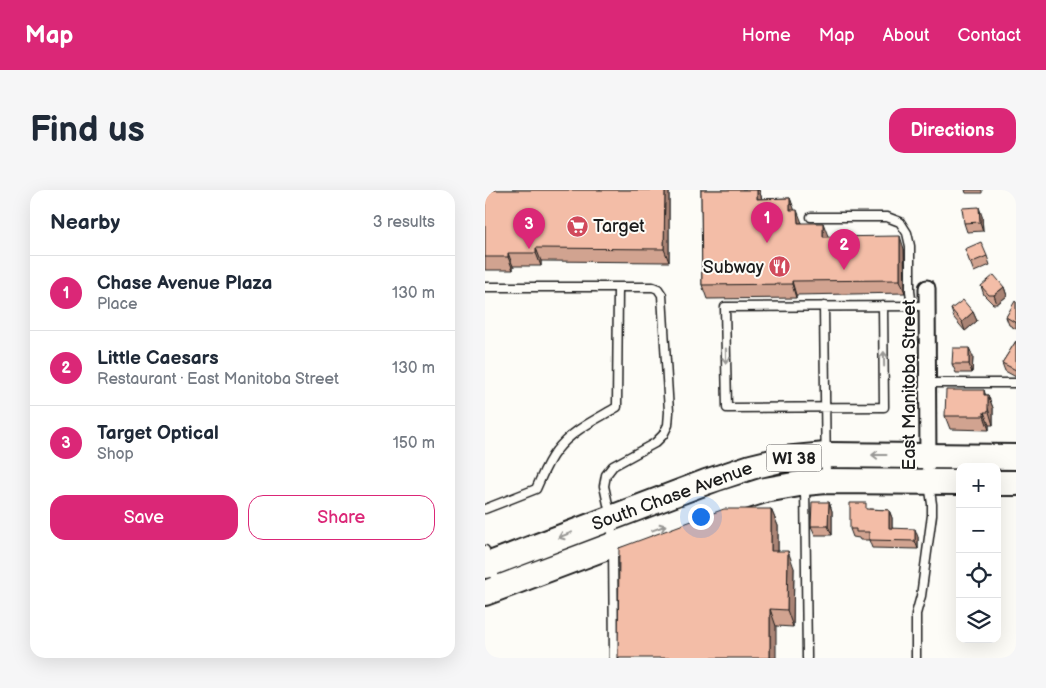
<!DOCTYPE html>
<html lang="en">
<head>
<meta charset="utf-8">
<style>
  :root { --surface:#fff; --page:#f6f6f7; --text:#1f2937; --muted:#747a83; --line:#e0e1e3; --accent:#db2777 }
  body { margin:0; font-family:"Balsamiq Sans",sans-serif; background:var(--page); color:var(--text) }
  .controls { position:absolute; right:15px; bottom:15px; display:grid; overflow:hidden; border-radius:10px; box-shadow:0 5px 20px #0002 }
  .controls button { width:45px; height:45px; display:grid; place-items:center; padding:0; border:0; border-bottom:1px solid var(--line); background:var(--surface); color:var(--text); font:25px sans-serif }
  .you { position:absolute; left:215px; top:326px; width:18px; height:18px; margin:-12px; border:4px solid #fff; border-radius:50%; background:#1a73e8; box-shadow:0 0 0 8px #1a73e833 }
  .badge { display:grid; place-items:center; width:32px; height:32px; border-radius:50%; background:var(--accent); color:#fff; font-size:16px; font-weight:700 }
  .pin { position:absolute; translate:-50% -41px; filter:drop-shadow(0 1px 2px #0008) }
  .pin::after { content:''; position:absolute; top:26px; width:18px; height:15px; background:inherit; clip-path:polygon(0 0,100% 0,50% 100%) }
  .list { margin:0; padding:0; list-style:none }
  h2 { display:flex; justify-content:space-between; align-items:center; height:65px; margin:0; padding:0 20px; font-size:21px }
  h2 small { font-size:16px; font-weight:400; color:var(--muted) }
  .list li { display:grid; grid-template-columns:32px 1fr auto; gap:15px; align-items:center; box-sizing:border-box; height:75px; padding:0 20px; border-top:1px solid var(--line) }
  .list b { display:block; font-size:19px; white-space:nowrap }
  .list p { margin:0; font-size:16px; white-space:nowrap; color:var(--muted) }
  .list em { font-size:16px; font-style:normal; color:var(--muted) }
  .actions { display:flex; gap:10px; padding:15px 20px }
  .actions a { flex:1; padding:11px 0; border:1px solid var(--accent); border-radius:15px; text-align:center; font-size:18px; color:var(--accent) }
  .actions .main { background:var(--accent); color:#fff }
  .icon { flex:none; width:28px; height:28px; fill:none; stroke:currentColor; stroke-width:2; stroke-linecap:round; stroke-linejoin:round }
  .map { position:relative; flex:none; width:531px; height:468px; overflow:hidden; border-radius:15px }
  header { display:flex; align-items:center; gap:30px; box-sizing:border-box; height:70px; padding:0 25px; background:var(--accent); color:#fff }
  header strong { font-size:24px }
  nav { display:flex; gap:28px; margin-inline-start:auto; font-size:18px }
  .intro { display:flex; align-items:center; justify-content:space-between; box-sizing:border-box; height:120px; padding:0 30px }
  h1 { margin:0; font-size:35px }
  .button { padding:12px 22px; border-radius:15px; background:var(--accent); color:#fff; font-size:18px; font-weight:700 }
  main { display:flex; gap:30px; padding:0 30px }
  aside { flex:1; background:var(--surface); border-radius:15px; box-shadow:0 5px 20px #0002 }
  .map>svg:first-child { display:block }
</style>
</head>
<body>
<header>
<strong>Map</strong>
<nav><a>Home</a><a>Map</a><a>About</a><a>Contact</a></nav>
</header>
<div class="intro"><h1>Find us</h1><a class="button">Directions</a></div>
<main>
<aside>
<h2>Nearby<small>3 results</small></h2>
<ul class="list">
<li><span class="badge">1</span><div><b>Chase Avenue Plaza</b><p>Place</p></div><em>130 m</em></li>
<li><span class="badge">2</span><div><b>Little Caesars</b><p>Restaurant · East Manitoba Street</p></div><em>130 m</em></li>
<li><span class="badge">3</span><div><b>Target Optical</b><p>Shop</p></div><em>150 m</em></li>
</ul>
<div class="actions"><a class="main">Save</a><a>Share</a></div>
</aside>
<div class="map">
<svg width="531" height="468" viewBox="0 0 531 468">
  <rect width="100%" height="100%" fill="#fdfcf7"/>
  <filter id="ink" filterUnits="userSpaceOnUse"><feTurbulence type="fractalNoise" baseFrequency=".02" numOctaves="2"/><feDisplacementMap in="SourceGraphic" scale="10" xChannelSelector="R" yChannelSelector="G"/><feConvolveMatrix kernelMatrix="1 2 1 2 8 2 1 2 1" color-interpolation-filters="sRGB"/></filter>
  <g filter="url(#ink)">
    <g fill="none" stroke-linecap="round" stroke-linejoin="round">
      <defs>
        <path id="service" d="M326 27H402L415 32 422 43 425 56V101L427 116
          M0 97H168L173 99 177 105 184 222 183 235 178 245 170 253 128 276 121 285 119 296 126 328 128 355 129 468
          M339 116 341 289
          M398 116 399 217 242 218 240 117 442 116
          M442 193H531
          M320 295 322 468
          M0 319 51 299C57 286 62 272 71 261 86 241 110 230 132 217L133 97
          M0 360 13 396
          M431 468V424L436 406 447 325V314L444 294"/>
        <path id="minor" d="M442 98 443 274"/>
        <path id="primary" d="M512 293H531
          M0 376 221 292 266 277 299 269 341 265 531 267
          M0 403 239 313 280 300 320 293 341 291 475 292"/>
      </defs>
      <!-- service casing -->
      <use href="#service" stroke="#1c1c1c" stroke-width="11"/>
      <!-- minor casing -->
      <use href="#minor" stroke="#1c1c1c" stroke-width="19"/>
      <!-- primary casing -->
      <use href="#primary" stroke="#1c1c1c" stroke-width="28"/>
      <!-- service -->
      <use href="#service" stroke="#fdfcf7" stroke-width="8"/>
      <!-- minor -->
      <use href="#minor" stroke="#fdfcf7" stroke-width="15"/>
      <!-- primary -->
      <use href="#primary" stroke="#fdfcf7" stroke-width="24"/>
    </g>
    <!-- wall -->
    <path fill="#d1a390" stroke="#1c1c1c" d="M0 0H184V72L56 71V76H28V80H0Z
      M216 0H274L277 9 305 8 309 20 317 33 343 46 419 59 420 103 311 105V108L222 109 217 95Z
      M480 0H497V3H481Z
      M497 26 498 41 482 42 479 33Z
      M480 59 502 66 505 75 489 82Z
      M496 96 519 97 522 106 512 114H508L499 105Z
      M531 112V139L524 135 521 127Z
      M466 119 488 122 492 131 480 141 469 128Z
      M531 151V187L520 181 517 173Z
      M484 158 488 167 487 183H471L467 174Z
      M499 200 500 205H503L508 218V235H504V240L465 239 460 226Z
      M344 312 347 321V345H330L326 336Z
      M286 319 293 336V361L309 378 308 437 291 436 134 358Z
      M384 319 404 320 407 328V338L433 347V359L387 358 384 350H375L374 348 368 347 365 339Z"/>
    <!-- shaded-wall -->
    <path fill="#aa8475" stroke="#1c1c1c" d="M180 0H184V72L179 59Z
      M272 0H274L277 9H272Z
      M305 8 310 21 305 20Z
      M494 17 497 26 498 41 495 32Z
      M312 20 317 33H313Z
      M338 33 343 46V60L338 47Z
      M415 46 419 59 420 103 415 90Z
      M51 58 56 71V76L51 63Z
      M23 63 28 76V80L23 67Z
      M307 91 311 105V108L307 94Z
      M519 97 522 106 512 114 509 105Z
      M488 122 492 131 480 141 477 132Z
      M484 158 488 167 487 183 484 174Z
      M499 200 503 213V205L508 218V235L499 205Z
      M499 222 504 235V240L499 226Z
      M344 312 347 321V345L343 336Z
      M286 319 293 336V378L286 361Z
      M404 320 407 328V346L404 338Z
      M430 339 433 347V359L430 351Z
      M303 361 309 378 308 437 302 420Z
      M285 419 291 436V468H285Z"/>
    <!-- building -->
    <path fill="#f3bda7" stroke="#1c1c1c" d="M0 0H180L179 59 51 58V63H23V67H0Z
      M216 0H272V9L305 8V20H312L313 33H338V47L415 46V90L307 91V94L217 95Z
      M494 17 495 32 479 33 477 18Z
      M496 52 502 66 485 73 480 59Z
      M509 85 519 97 509 105H504L496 96Z
      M478 110 488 122 477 132 466 119Z
      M530 111 531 112V133L521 127Z
      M531 151V180L517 173Z
      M468 158H484V174H467Z
      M461 200H499V205H503V222H499V226H460Z
      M327 312H344L343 336H326Z
      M365 313H381V319L404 320V338L430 339V351L384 350V342H371V339H365Z
      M239 319H286V361H303L302 420 285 419V468H133L134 358Z"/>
    <!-- one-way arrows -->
    <defs><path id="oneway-shaft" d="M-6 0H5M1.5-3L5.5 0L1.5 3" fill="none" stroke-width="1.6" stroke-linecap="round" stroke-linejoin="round" transform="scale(1.25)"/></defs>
    <g stroke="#989794">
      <use href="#oneway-shaft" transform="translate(241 166) rotate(89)"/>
      <use href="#oneway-shaft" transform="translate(399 169) rotate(-91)"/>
      <use href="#oneway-shaft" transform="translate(394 265) rotate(-180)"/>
      <use href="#oneway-shaft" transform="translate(174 338) rotate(-21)"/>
      <use href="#oneway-shaft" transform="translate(80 345) rotate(159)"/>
    </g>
  </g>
  <!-- icons -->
  <defs>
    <symbol id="supermarket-disc" viewBox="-11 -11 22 22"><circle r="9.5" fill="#d1495b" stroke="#fdfcf7"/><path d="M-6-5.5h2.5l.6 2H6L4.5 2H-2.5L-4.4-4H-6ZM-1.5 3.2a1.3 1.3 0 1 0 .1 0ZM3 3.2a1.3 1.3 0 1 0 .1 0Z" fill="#fff"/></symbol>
    <symbol id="restaurant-disc" viewBox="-11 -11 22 22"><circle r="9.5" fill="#d1495b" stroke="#fdfcf7"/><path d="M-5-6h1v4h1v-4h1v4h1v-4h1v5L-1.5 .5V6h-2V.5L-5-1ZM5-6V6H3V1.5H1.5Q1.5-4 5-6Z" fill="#fff"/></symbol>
  </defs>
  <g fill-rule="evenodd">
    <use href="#supermarket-disc" x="80" y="24" width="25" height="25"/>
    <use href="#restaurant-disc" x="282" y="64" width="25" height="25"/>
  </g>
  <g text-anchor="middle" stroke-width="4" stroke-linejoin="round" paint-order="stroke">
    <!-- shield labels -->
    <rect fill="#fdfcf7" stroke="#605f5e" stroke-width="1" x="281.5" y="254.5" width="55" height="27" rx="4"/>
    <g font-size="16" font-weight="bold" fill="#1c1c1c">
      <text x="309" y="274">WI 38</text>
    </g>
    <!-- poi labels -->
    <g font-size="18" fill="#1c1c1c" stroke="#fdfcf7" text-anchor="start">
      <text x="108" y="42">Target</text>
      <text x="279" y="83" text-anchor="end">Subway</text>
    </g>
    <!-- street labels -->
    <g font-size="18" fill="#1c1c1c" stroke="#fdfcf7">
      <text transform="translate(424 195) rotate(-90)" y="6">East Manitoba Street</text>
      <text transform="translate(187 306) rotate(-20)" y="6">South Chase Avenue</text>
    </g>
  </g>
</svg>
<div class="controls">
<button>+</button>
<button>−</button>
<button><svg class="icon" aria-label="locate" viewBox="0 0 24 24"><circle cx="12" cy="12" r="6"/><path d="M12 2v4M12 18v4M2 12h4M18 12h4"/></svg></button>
<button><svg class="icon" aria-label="layers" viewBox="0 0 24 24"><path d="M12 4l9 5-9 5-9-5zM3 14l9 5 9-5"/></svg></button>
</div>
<div class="you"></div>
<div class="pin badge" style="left:282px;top:53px">1</div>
<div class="pin badge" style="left:359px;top:80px">2</div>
<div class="pin badge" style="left:44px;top:59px">3</div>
</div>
</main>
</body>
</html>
